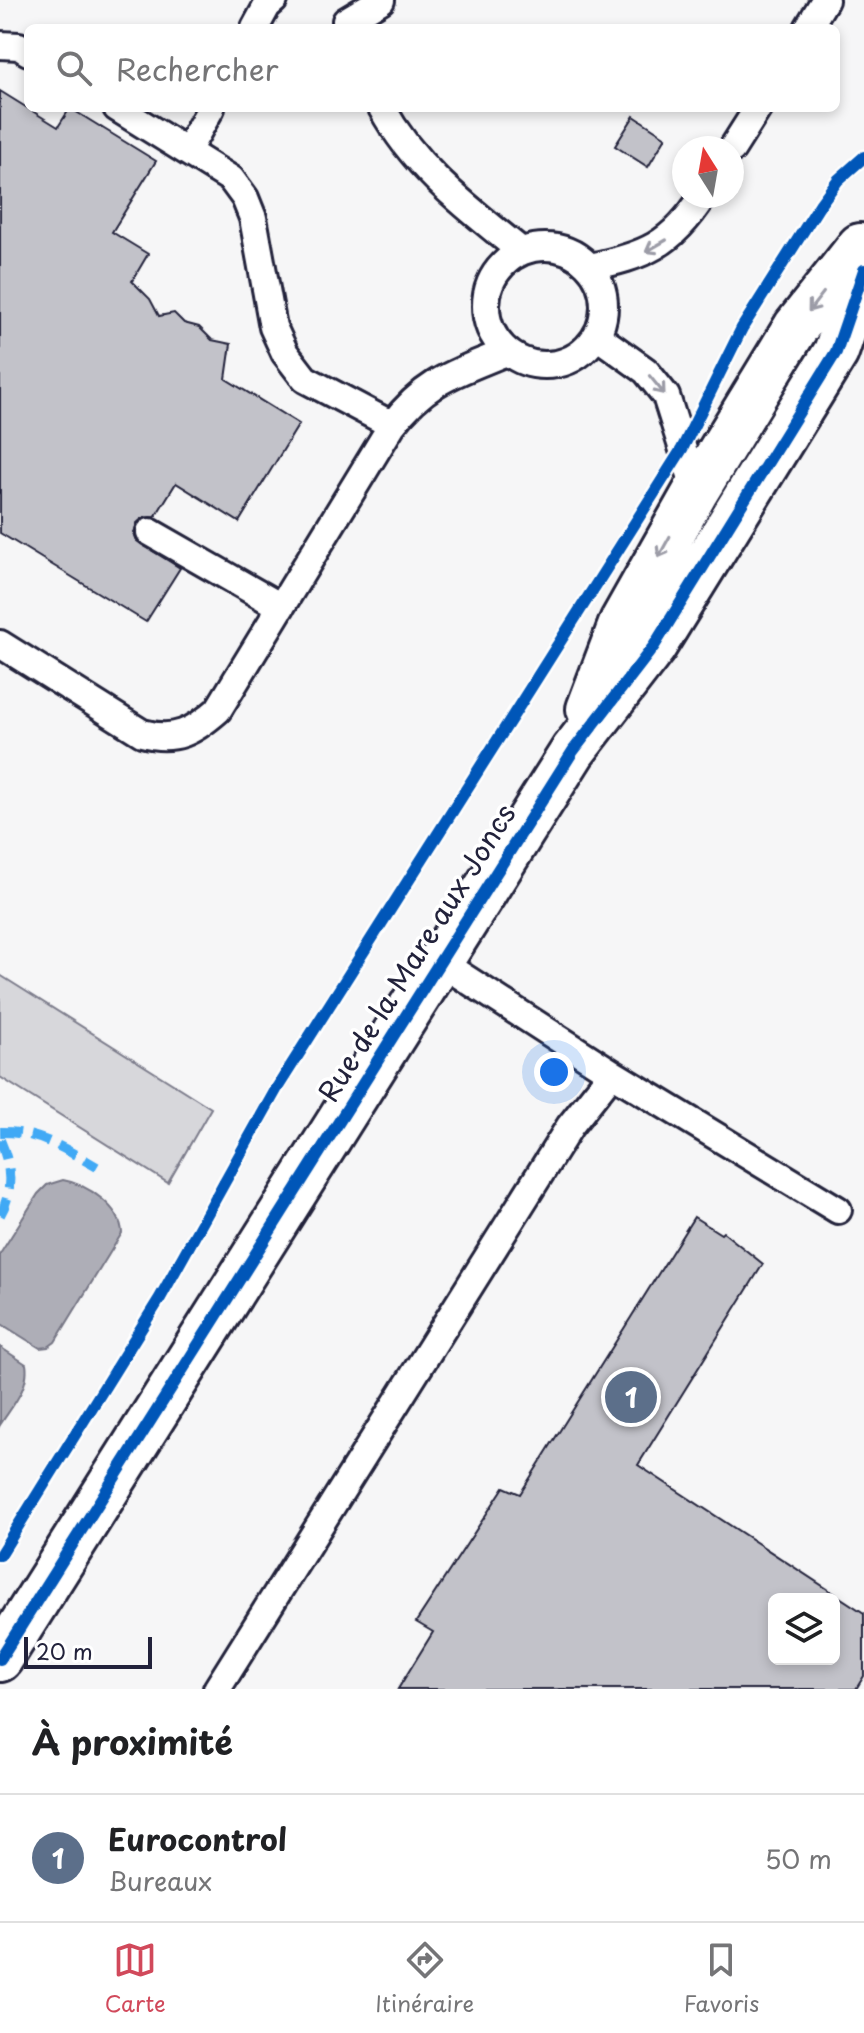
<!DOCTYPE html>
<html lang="fr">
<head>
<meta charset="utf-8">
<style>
  :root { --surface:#fff; --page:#f6f6f6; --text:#202124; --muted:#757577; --line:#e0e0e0; --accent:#d1495b }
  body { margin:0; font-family:"Playpen Sans",sans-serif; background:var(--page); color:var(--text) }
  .controls { position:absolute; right:24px; bottom:24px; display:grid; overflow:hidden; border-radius:12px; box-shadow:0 4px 12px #0003 }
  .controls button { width:72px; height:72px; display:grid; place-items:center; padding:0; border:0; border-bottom:2px solid var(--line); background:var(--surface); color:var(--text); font:40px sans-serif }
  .compass { position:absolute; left:672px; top:136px; width:72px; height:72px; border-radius:50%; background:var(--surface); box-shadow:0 4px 12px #0003; rotate:349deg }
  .scale { position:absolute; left:24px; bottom:20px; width:128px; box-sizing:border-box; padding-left:8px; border:4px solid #22223b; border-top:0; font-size:22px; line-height:28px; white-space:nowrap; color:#22223b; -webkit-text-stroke:6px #fff; paint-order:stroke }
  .you { position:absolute; left:554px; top:1072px; width:28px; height:28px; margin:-20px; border:6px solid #fff; border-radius:50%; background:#1a73e8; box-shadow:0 0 0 12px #1a73e833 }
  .badge { display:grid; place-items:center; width:52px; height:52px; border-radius:50%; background:var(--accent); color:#fff; font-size:26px; font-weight:700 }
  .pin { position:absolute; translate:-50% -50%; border:4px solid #fff; box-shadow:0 2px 8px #0006 }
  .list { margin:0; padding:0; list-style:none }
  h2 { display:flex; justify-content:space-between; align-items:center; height:104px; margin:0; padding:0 32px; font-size:34px }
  h2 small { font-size:26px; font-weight:400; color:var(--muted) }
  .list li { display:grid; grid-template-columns:52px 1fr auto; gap:24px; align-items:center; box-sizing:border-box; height:128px; padding:0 32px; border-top:2px solid var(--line) }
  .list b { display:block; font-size:30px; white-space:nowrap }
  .list p { margin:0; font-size:26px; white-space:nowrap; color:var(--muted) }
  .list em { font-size:26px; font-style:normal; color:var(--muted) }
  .icon { flex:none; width:44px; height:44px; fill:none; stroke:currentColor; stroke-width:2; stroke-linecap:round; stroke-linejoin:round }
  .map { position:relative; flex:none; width:864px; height:1689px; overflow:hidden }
  .search { position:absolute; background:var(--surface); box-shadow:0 4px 12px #0003; left:24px; right:24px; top:24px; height:88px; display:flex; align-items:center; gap:20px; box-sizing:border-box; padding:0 28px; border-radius:12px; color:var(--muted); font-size:30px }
  .sheet { height:232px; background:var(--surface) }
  nav { display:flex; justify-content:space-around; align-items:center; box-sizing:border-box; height:112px; border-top:2px solid var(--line); background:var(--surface); font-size:22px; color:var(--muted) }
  nav a { display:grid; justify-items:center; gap:4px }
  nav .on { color:var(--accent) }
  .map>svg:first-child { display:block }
</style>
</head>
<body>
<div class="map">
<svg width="864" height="1689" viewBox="0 0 864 1689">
  <rect width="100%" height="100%" fill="#f6f6f7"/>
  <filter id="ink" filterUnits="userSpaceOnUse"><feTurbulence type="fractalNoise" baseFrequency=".0125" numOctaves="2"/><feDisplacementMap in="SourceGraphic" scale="16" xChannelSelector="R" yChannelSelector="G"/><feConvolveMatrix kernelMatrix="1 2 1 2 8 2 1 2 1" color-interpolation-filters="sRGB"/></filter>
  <g filter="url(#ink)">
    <!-- green -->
    <path fill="#d7d7db" stroke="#7c7c8b" stroke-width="2" d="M0 975 211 1108 168 1183 0 1077Z"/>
    <!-- water -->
    <path fill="#aeaeb7" stroke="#767685" stroke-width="2" d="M63 1180C87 1184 121 1207 122 1233L55 1342 48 1347 40 1348 0 1323V1254L38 1194 47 1185Z
      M0 1347 26 1364C30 1387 12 1406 0 1425Z"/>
    <!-- building -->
    <path fill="#c2c2c9" stroke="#22223b" stroke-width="2" fill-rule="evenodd" d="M0 91 58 127 70 108 156 161 112 232 148 254 132 281 150 299 159 316 174 313 184 323 199 327 212 340 231 344 226 379 299 424 239 522 176 483 155 517 143 518 137 523 134 533 137 541 180 568 146 622 0 533Z
      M634 116 666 137 648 167 615 146Z
      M694 1217 721 1234 723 1232 763 1264 638 1465 864 1613V1676L856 1689H398L433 1632 416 1622 504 1487 520 1494ZM774 1599H834V1659H774Z"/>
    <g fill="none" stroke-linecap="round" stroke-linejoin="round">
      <defs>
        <path id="service" d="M346 21 381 0
          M255 28 267 6 274 0
          M808 28 825 0
          M0 45 19 46 28 52
          M117 108 231 179 245 198 253 218 273 327 285 353 305 379 392 425
          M382 108C415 169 468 208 521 251
          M732 149 758 108
          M187 151 211 108
          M486 306a59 59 0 1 1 118 0a59 59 0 1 1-118 0Z
          M590 267C644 256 672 245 703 196
          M597 336 646 371 666 396 696 491
          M150 532 281 607
          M0 644 142 733C175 742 193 732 218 710L392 425C426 380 456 373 506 352
          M440 962 612 1073 838 1210
          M217 1689 570 1126 612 1073"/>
        <path id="minor" d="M589 709 622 622 696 491 796 327 860 246
          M0 1659 573 751 654 646 836 352 864 270"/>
      </defs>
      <!-- service casing -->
      <use href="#service" stroke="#22223b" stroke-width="32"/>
      <!-- minor casing -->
      <use href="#minor" stroke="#22223b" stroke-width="50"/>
      <!-- service -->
      <use href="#service" stroke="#fff" stroke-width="26"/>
      <!-- minor -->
      <use href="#minor" stroke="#fff" stroke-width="44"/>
      <!-- quiet -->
      <path stroke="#3fa9f5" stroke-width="10" stroke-dasharray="20 10" stroke-linecap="butt" d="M0 1132C38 1131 65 1149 97 1167
        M0 1140C11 1165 14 1191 0 1215"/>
      <defs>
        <path id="cycleway" d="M0 1555 160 1298 277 1088 682 449 742 328 821 203 838 180 864 157
          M0 1659 573 751 654 646 836 352 864 270"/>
      </defs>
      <!-- cycleway casing -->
      <use href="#cycleway" stroke="#fff" stroke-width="17"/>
      <!-- cycleway -->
      <use href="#cycleway" stroke="#0057b8" stroke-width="12"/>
    </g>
    <!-- one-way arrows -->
    <defs><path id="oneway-shaft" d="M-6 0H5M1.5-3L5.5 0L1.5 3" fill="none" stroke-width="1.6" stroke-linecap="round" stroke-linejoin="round" transform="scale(2)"/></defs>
    <g stroke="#9c9ca7">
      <use href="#oneway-shaft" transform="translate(656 246) rotate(150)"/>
      <use href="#oneway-shaft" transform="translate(816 302) rotate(128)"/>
      <use href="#oneway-shaft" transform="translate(657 385) rotate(51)"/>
      <use href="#oneway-shaft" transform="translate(664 547) rotate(119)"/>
    </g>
  </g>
  <g text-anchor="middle" stroke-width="7" stroke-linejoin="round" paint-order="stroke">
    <!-- street labels -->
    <g font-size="28" fill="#22223b" stroke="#fff">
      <text transform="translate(417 953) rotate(-58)" y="10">Rue de la Mare aux Joncs</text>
    </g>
  </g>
</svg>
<div class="controls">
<button><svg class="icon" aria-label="layers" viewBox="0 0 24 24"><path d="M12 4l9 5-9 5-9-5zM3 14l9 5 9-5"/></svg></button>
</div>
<svg class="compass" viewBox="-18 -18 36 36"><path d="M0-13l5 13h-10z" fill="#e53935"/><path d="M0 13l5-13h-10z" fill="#757577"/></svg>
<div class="scale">20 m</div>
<div class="you"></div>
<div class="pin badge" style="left:631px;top:1397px;background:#5c6f8a">1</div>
<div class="search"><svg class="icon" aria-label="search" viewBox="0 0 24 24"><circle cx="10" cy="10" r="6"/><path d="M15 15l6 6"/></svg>Rechercher</div>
</div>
<section class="sheet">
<h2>À proximité<small></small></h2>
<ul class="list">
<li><span class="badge" style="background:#5c6f8a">1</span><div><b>Eurocontrol</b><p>Bureaux</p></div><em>50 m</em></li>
</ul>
</section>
<nav>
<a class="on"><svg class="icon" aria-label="map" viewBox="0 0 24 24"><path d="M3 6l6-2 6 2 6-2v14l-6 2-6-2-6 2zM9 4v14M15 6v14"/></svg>Carte</a>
<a><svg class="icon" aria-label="directions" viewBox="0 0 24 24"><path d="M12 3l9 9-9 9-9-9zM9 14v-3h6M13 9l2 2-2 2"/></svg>Itinéraire</a>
<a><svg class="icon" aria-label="saved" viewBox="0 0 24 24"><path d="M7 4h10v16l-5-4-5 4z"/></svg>Favoris</a>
</nav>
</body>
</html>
